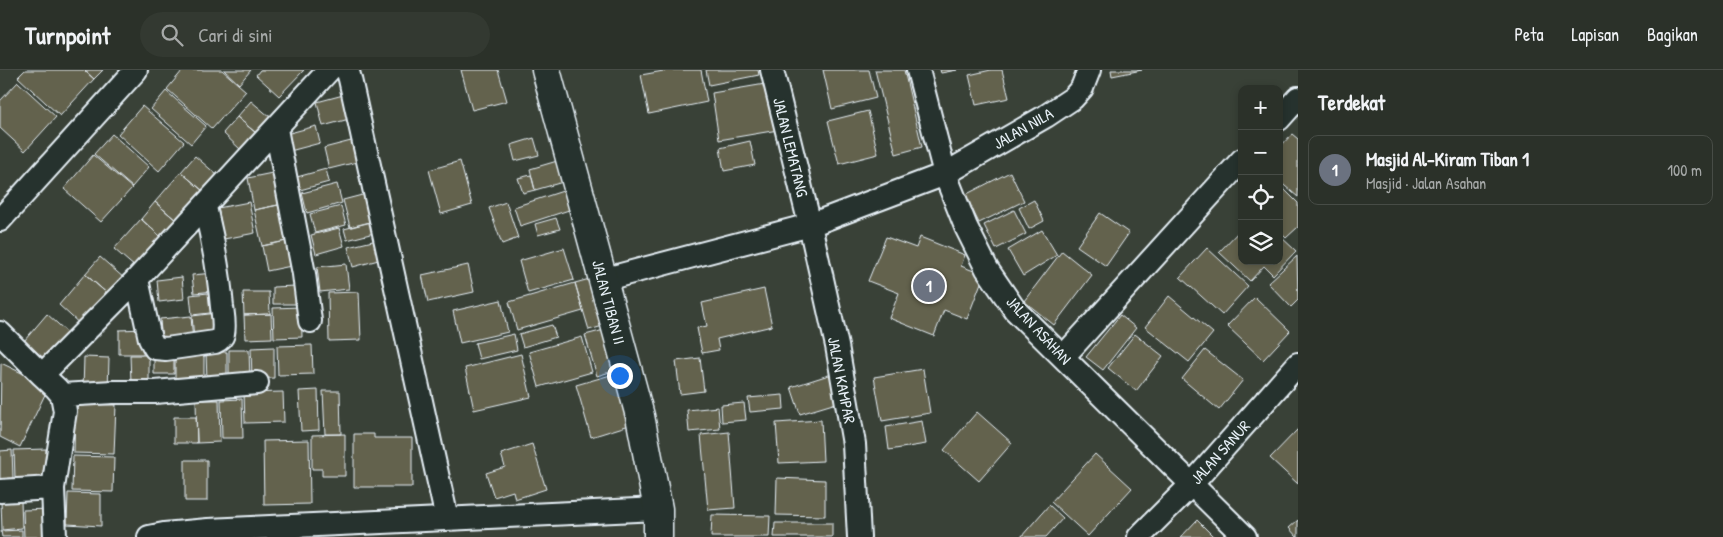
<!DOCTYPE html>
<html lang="id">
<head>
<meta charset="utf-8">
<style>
  :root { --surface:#2b3129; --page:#333931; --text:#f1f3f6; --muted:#a6a9a8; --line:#474c46; --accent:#ff9aa2 }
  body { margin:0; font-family:"Patrick Hand",sans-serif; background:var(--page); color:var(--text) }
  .controls { position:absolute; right:15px; top:15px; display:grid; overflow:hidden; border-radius:10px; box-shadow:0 2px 8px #0003 }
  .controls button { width:45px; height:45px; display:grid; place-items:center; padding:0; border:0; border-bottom:1px solid var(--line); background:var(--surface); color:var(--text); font:25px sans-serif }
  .you { position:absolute; left:619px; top:305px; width:18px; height:18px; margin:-12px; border:4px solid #fff; border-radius:50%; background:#1a73e8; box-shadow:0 0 0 8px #1a73e833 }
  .badge { display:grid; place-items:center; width:32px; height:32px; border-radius:50%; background:var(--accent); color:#fff; font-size:16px; font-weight:700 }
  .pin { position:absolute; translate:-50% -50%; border:2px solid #fff; box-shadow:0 1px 5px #0006 }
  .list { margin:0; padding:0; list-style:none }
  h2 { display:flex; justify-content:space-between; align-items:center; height:65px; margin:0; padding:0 20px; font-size:21px }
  h2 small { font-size:16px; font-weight:400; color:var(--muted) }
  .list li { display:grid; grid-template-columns:32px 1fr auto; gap:15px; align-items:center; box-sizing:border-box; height:70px; margin:0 10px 10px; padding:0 10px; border:1px solid var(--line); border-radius:10px }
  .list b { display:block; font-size:19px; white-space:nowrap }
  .list p { margin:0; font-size:16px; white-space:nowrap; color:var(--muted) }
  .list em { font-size:16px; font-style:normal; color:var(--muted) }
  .icon { flex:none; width:28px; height:28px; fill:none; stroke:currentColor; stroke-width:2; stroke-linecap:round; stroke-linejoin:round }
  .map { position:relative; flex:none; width:1298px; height:467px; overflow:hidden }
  header { display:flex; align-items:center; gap:30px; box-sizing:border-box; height:70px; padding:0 25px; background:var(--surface); border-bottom:1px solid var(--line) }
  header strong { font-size:24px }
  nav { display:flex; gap:28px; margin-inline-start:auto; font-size:18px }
  .search { width:350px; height:45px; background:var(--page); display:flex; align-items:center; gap:12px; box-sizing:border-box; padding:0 18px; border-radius:28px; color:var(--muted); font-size:19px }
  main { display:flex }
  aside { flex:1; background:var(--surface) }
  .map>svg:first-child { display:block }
</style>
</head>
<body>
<header>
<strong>Turnpoint</strong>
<div class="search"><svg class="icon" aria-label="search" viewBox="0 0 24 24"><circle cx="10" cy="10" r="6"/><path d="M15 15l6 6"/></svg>Cari di sini</div>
<nav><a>Peta</a><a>Lapisan</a><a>Bagikan</a></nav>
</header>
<main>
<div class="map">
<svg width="1298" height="467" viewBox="0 0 1298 467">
  <rect width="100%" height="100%" fill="#394137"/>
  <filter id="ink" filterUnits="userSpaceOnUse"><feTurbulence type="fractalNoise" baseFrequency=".02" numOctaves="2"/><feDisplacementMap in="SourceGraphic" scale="10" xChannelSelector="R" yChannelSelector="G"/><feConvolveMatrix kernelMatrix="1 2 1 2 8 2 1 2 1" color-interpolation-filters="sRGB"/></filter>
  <g filter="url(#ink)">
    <!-- building -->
    <path fill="#64624e" stroke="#e8f1f8" d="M25 0H84L94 9 60 46 18 7Z
      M84 0H103L94 9Z
      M183 0H222L246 21 212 59 167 19Z
      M224 0H251L239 14Z
      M260 0H304L279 26 256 5Z
      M461 0H498L507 31 472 40Z
      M669 0H701L707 32 649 44 641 5Z
      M706 0H758L759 5 709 15Z
      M823 0H869L876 28 832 39Z
      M875 0H904L922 77 896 84Z
      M940 0H957L941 3Z
      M991 0H1002L1009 28 976 35 969 5Z
      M1111 0H1142L1112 6Z
      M18 12 56 47 25 81 0 58V31Z
      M771 13 778 60 719 70 712 23Z
      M166 21 206 56 191 74 151 39Z
      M347 24 353 48 323 56 317 32Z
      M251 31 270 47 256 63 237 47Z
      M142 36 184 72 159 101 118 64Z
      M868 41 878 84 839 94 828 51Z
      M237 47 256 63 241 80 223 63Z
      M316 56 320 73 290 81 286 64Z
      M112 64 149 97 132 117 94 84Z
      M1292 64 1298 69V127L1279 111V78Z
      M534 68 539 85 515 91 511 75Z
      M355 70 361 91 329 99 324 78Z
      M750 71 755 95 724 101 720 78Z
      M93 85 132 118 101 152 64 119Z
      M195 86 217 105 203 121 181 102Z
      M564 89 570 110 535 120 530 99Z
      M460 91 472 135 441 144 429 100Z
      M326 99 329 112 300 120 297 107Z
      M181 102 203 121 177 151 155 132Z
      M277 102 283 134 254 140 248 108Z
      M1010 102 1024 131 979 153 965 125Z
      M531 105 535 120 523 123 518 108Z
      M337 114 342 133 307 143 302 123Z
      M1279 114 1298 133V157L1286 168 1279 161Z
      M566 120 572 139 520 156 514 137Z
      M366 124 374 151 350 157 343 130Z
      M1034 130 1044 151 1029 159 1019 138Z
      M155 132 177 151 162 168 141 149Z
      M249 132 255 163 224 169 218 138Z
      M506 132 518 168 502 174 489 138Z
      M283 134 291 170 262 176 254 140Z
      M341 136 346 155 315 163 310 144Z
      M1014 140 1026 164 996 179 984 155Z
      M1100 143 1129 163 1106 196 1077 176Z
      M556 148 560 159 538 165 535 154Z
      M141 149 162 168 136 198 114 179Z
      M371 152 374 163 347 170 344 159Z
      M339 158 344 176 316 184 311 165Z
      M1242 158V191H1279V165L1296 181 1273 205 1264 196 1250 211 1219 182Z
      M1042 160 1057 185 1023 206 1008 180Z
      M886 167 916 178 920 167 965 185 961 196 984 205 967 249 944 240 934 266 889 248 899 223 868 211Z
      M291 170 296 195 267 201 262 176Z
      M377 170 382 189 353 197 348 177Z
      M564 178 574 210 528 223 519 191Z
      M1207 178 1248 216 1222 245 1180 207Z
      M1062 181 1092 205 1054 255 1024 231Z
      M1297 186 1298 230 1291 237 1268 213Z
      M100 187 125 209 110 226 85 204Z
      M346 194 349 219 320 222 317 197Z
      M468 195 474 222 428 232 422 205Z
      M214 203 215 221 194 223 192 205Z
      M85 204 110 226 83 257 59 235Z
      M182 207 184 229 159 232 157 210Z
      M597 207 610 254 589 260 575 213Z
      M575 213 583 241 517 260 509 232Z
      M296 216 297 234H273V217Z
      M764 219 772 256 717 269 719 280 702 283 697 258 707 256 702 233Z
      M217 222 219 242 192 245 190 225Z
      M243 222H269L270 244 244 245Z
      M359 222 361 270 329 271 328 223Z
      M1169 226 1213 263 1189 292 1145 257Z
      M1255 227 1290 261 1263 290 1227 256Z
      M501 230 508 262 460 273 453 241Z
      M301 237 302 267 274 268 273 238Z
      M217 243 220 267 194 269 192 246Z
      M47 244 69 264 46 290 24 271Z
      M271 244 272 268 245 269 244 245Z
      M1120 245 1136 258 1103 300 1086 287Z
      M191 246 193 272 162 275 160 249Z
      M552 255 556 267 523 277 519 264Z
      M145 259 146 284H119V260Z
      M608 259 620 299 597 306 585 265Z
      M514 264 517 280 479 289 475 273Z
      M1135 264 1163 286 1136 321 1108 298Z
      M582 267 592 302 539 317 529 282Z
      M312 275 313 304 278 305 277 276Z
      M274 277V308L252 309 251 278Z
      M229 280H249L250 310H229Z
      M1205 280 1243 310 1219 340 1182 309Z
      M206 282H227V310L207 311Z
      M204 283V313H175V284Z
      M154 284H174V304H154Z
      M521 284 531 327 474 340 465 298Z
      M130 285H149V313H131Z
      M84 287 109 288 108 321 83 320Z
      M700 288 704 321 680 324 676 291Z
      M1 293 49 316 20 377 0 367Z
      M923 299 930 343 882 351 874 307Z
      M621 302 636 353 591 367 576 315Z
      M835 303 843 331 800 344 791 317Z
      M318 320 319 360 301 361 299 321Z
      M323 321H340L341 364H325Z
      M283 322 284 352 245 353 244 323Z
      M783 325 784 339 750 342 748 328Z
      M242 329 243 368H222L221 330Z
      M196 330H219L220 372 197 373Z
      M744 333 746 350 722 352 721 335Z
      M75 334 116 335 114 384 74 383Z
      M718 337 720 359 689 362 687 340Z
      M977 342 1012 373 979 411 944 380Z
      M174 347H196L197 373H174Z
      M821 350 823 391 779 393 776 353Z
      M922 351 926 374 889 380 886 357Z
      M1298 359V414L1270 388Z
      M729 362 735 438 708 440 701 365Z
      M345 364V406H322V399H312V365Z
      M354 364H374V368H412V417H354Z
      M309 370 310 434 264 435 263 371Z
      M532 374 546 419 515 429 513 421 494 427 486 403 505 397 501 384Z
      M46 379 47 408H15L14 380Z
      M12 380 13 408 0 409V381Z
      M1095 384 1132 418 1088 466 1051 432Z
      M73 386 114 387 113 422 72 421Z
      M185 390H207V431H185Z
      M777 408 825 410V446L776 445Z
      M68 423 101 424V456L67 454Z
      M1 431H21L22 458 2 460Z
      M1049 435 1063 448 1046 467H1021Z
      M50 439 51 467H24L23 440Z
      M712 445 770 446 769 467H711Z
      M1197 450 1214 467H1181Z
      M1298 450V467H1297L1289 458Z
      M775 453H832V467H774Z
      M22 460V467H2L1 461Z"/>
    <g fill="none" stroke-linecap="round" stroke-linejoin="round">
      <defs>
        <path id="street" d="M346 0 348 2 350 9 447 449
          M772 0 810 155 837 276 854 374 859 467
          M918 0 945 104 966 157 987 199 1015 240 1245 467
          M1279 49 1298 28
          M276 59 304 204 310 251
          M0 150 136 0
          M137 209 150 269 155 278 166 279 215 272C219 270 222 268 223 264 225 255 223 245 222 237 219 203 213 170 205 137
          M602 210 810 155 945 104 1046 46 1073 28 1082 18 1089 0
          M0 263 42 305
          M1063 287 1242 90
          M62 325 113 322H155L257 313
          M0 421 53 418
          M55 467 53 418 65 341 62 325 56 318 42 305 137 209 329 0
          M149 467 164 464 208 460 658 439
          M1139 467 1191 415 1298 294"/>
        <path id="secondary" d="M546 0 640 346 658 439V467"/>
      </defs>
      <!-- street casing -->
      <use href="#street" stroke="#e8f1f8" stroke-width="26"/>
      <!-- secondary casing -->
      <use href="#secondary" stroke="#e8f1f8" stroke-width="31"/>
      <!-- street -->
      <use href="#street" stroke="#26332d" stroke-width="22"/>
      <!-- secondary -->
      <use href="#secondary" stroke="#26332d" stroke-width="28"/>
    </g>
  </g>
  <g text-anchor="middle" stroke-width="4" stroke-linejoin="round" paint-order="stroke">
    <!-- street labels -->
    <g font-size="16" fill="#e8f1f8" stroke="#26332d">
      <text transform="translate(1023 58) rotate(-30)" y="6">JALAN NILA</text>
      <text transform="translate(791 77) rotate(76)" y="6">JALAN LEMATANG</text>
      <text transform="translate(609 232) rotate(75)" y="6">JALAN TIBAN II</text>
      <text transform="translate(1039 260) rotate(47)" y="6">JALAN ASAHAN</text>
      <text transform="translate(842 310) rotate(79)" y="6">JALAN KAMPAR</text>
      <text transform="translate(1220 382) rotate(-48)" y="6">JALAN SANUR</text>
    </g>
  </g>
</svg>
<div class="controls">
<button>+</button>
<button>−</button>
<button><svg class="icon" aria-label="locate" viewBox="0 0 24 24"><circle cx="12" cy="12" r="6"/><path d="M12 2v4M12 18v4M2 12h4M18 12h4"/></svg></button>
<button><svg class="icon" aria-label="layers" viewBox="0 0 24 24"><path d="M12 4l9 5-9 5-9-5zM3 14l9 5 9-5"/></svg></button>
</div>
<div class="you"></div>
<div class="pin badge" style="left:929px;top:216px;background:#6b7280">1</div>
</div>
<aside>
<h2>Terdekat<small></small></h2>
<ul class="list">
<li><span class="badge" style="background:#6b7280">1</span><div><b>Masjid Al-Kiram Tiban 1</b><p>Masjid · Jalan Asahan</p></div><em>100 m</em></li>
</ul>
</aside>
</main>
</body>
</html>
